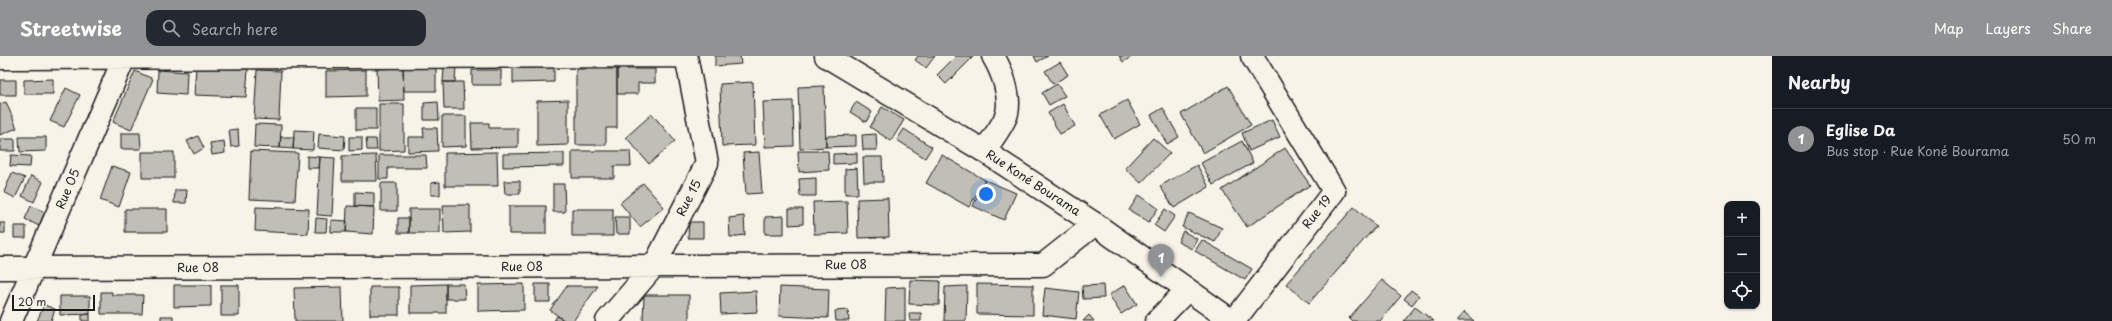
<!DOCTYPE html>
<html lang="en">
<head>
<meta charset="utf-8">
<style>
  :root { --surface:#171b24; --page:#242831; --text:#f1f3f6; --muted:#9ea1a6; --line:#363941; --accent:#919294 }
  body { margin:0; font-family:"Playpen Sans",sans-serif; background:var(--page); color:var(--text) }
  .controls { position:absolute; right:12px; bottom:12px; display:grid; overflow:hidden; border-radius:8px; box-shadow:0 1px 3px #0004 }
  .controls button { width:36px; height:36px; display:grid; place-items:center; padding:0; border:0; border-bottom:1px solid var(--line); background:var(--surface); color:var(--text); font:20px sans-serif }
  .scale { position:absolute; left:12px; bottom:10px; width:83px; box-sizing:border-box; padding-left:4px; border:2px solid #1c1c1c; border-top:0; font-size:11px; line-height:14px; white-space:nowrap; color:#1c1c1c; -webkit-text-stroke:3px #f7f3e8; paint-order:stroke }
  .you { position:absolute; left:986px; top:138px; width:14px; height:14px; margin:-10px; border:3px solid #fff; border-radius:50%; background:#1a73e8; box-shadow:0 0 0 6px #1a73e833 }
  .badge { display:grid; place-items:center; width:26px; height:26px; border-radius:50%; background:var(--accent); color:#fff; font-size:13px; font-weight:700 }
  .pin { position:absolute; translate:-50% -33px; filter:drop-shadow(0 1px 2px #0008) }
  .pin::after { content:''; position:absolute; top:21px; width:14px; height:12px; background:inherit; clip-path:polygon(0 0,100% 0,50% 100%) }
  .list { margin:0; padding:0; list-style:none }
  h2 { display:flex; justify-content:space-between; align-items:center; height:52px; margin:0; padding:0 16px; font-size:17px }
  h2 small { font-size:13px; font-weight:400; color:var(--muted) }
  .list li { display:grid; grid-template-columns:26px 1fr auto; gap:12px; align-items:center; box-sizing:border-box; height:60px; padding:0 16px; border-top:1px solid var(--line) }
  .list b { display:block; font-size:15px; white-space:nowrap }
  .list p { margin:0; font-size:13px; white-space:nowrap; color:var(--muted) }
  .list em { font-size:13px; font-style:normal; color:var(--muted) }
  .icon { flex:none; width:22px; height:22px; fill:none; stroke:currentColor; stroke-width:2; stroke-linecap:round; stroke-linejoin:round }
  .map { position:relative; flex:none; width:1772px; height:265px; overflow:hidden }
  header { display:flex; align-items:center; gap:24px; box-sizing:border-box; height:56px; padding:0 20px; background:var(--accent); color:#fff }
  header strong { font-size:19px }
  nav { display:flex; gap:22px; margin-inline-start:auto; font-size:14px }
  .search { width:280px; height:36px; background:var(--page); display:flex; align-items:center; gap:10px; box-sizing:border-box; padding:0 14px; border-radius:12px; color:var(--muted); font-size:15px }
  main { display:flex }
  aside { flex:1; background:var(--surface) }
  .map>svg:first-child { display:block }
</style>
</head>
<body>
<header>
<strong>Streetwise</strong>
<div class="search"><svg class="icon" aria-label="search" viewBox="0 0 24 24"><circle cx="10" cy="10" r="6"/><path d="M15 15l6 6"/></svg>Search here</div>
<nav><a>Map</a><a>Layers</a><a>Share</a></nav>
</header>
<main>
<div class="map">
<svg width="1772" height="265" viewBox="0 0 1772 265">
  <rect width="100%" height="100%" fill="#f7f3e8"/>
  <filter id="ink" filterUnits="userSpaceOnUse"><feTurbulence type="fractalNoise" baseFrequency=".025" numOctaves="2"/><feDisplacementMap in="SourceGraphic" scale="8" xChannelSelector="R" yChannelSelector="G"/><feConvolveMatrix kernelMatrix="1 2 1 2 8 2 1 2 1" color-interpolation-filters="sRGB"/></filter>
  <g filter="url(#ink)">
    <!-- building -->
    <path fill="#c0beb5" stroke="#1c1c1c" d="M715 0H740L741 8 715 10Z
      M918 0H935L926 12 915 4Z
      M956 0H974L946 28 937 19Z
      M1034 0H1048L1037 6Z
      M1119 0H1133L1123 6Z
      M1060 6 1068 19 1053 28 1045 15Z
      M196 11 248 13 246 41 194 39Z
      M456 11 455 26H443L444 12Z
      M554 11V26L513 27V12Z
      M403 12H436V35H404Z
      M403 12 404 44 378 45 377 13Z
      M576 13H617V72H606V89H576Z
      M617 13H655V27H638V38H617Z
      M158 14 187 16 186 39 157 37Z
      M257 14 281 15 279 64 254 63Z
      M366 14V40L326 41V15Z
      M472 14H501V29H472Z
      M135 15 153 23 131 74 113 66Z
      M53 23V38H24V24Z
      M0 24H16V39H0Z
      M443 26H463L464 53H444Z
      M753 26 755 89 722 90 720 28Z
      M1057 28 1065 40 1049 49 1042 37Z
      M824 30 826 91 800 93 798 31Z
      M1228 30 1251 69 1203 97 1181 58Z
      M66 32 80 39 64 71 50 65Z
      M568 44V89L537 90V45Z
      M1127 44 1140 68 1114 83 1100 59Z
      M793 45 794 90 765 91 763 46Z
      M6 46 17 72 0 79V48Z
      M438 46 439 64H424V47Z
      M856 46 872 56 866 66 850 56Z
      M379 48H404V94L379 95Z
      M1063 48 1075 70 1060 78 1048 57Z
      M882 51 904 64 891 85 870 71Z
      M356 52H376V74H356Z
      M1163 52 1179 81 1167 88 1151 59Z
      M652 58 675 85 649 108 626 81Z
      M442 60H466V90L442 91Z
      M1272 64 1280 81 1249 95 1242 77Z
      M471 67H489V72H518V91L472 92Z
      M255 68 281 69 280 92 254 91Z
      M423 72H437L438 95 408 96V81H424Z
      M238 73 239 90 231 91 229 74Z
      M904 73 932 91 925 102 897 84Z
      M294 74 314 75 313 94 293 93Z
      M121 77H140L141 93H121Z
      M319 78 345 80 344 94 318 92Z
      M876 78 877 94H863L862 79Z
      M856 79V90L826 91V80Z
      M198 80 204 92 194 98 187 85Z
      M19 81H46V95L20 96Z
      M281 81H294L293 93 280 92Z
      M349 81H362V94L349 95Z
      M1153 82 1170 97 1141 127 1125 112Z
      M0 83H15V95H0Z
      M366 83H376L377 94H367Z
      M224 85 225 97 212 99 210 87Z
      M1242 85 1253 107 1213 129 1201 107Z
      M1285 92 1310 129 1247 171 1222 134Z
      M251 95 298 97 295 145 249 143Z
      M572 95H630L631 110H614V122H572Z
      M798 95H828L829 114 799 116Z
      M142 96H174V122H142Z
      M497 96 498 130H445V97Z
      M759 96 762 137 746 138 743 97Z
      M564 97V110L503 111V98Z
      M857 97V107L833 108V98Z
      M11 99 31 100 30 111 10 110Z
      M376 99 377 125H342V100Z
      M379 99H426L427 112H388V123H379Z
      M942 99 985 124 969 151 926 127Z
      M307 100 320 101 319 112H307Z
      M320 101 335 102 332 160 317 159Z
      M863 101H882L883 126H864Z
      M1197 109 1209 131 1174 152 1160 130Z
      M112 110 131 116 119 151 100 144Z
      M857 112 858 138H845V113Z
      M12 117 25 122 15 142 4 136Z
      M31 120 43 126 34 146 22 140Z
      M816 122V140H800L799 123Z
      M985 124 1016 137 1004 164 973 150Z
      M504 125H520V138H505Z
      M440 126V139H431V127Z
      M381 127H397V155H381Z
      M643 127 664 151 640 171 620 147Z
      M553 128H564L565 156H553Z
      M175 134H187L186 147H174Z
      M355 136 374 137V151L355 150Z
      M1139 139 1158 152 1149 166 1129 154Z
      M888 142 889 181 858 182 857 143Z
      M847 145 848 177 814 178 813 146Z
      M443 149H470V176L444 177Z
      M31 150 45 156 39 170 25 163Z
      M347 150 374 151 373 178 346 176Z
      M509 150H546V178H509Z
      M256 151 309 153 308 178 255 175Z
      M1354 151 1376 170 1309 247 1286 228Z
      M125 153H167V176H125Z
      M409 153H440V177H409Z
      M572 153H613V180H572Z
      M789 153H803V168L789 169Z
      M1165 153 1175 160 1164 176 1154 169Z
      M1189 157 1222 172 1215 186 1182 171Z
      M744 160 745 179 730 181 729 162Z
      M784 160V178H765V161Z
      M615 161H630V178H616Z
      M316 162 327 163 326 176H315Z
      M398 162H409V177H398Z
      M331 164 347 165 346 176H331Z
      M689 166H703V182H688Z
      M0 167H5V177H0Z
      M14 170H26V182H14Z
      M1183 175 1197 183 1192 193 1178 186Z
      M1202 184 1252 213 1245 224 1195 195Z
      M910 224 940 225 939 249 909 248Z
      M1382 224 1401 240 1380 265H1352L1349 262Z
      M446 228H464L465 243H446Z
      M446 228V257H410V229Z
      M524 228V254L478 255V229Z
      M535 228H550V246H535Z
      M977 228 1033 229V259L977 258Z
      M174 229H211V250L174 251Z
      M221 229H239V260H221Z
      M1103 229 1104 242 1083 243 1082 230Z
      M1125 229 1137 248 1121 258 1109 239Z
      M567 230H598L573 265H565L550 254Z
      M967 230 966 265H944L945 231Z
      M342 231 343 265H295L294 232Z
      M370 231H399V259H370Z
      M780 231 829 233 828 262 779 260Z
      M905 231V265H885L886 232Z
      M1045 232 1079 236 1076 263 1042 259Z
      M1411 234 1419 240 1412 249 1404 243Z
      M756 235 757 256 721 258 720 237Z
      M101 236H112V239H143L142 258H101Z
      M644 239H689V265H643Z
      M60 240H90V258L60 259Z
      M44 249 55 253 51 265H37Z
      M1415 251 1434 265H1404Z
      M848 254 849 265H836L835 255Z
      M1464 256 1474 265H1456Z
      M909 257H921V265H910Z
      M90 258V265H82V259Z
      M1089 259 1094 265H1083Z
      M161 260H173V265H161Z
      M557 260 565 265H554Z"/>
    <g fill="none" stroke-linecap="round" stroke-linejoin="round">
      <defs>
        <path id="minor" d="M0 2 686 0
          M984 95C990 86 1005 67 1007 57 1011 39 1002 15 993 0
          M0 212 1043 209 1095 168
          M11 265 125 0
          M607 265 654 210 707 107 686 0
          M1157 265 1187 234
          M1234 265 1334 135 1252 0"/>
        <path id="highway" d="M826 0 984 95 1095 168 1232 265"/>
      </defs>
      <!-- minor casing -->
      <use href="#minor" stroke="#1c1c1c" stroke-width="25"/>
      <!-- highway casing -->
      <use href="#highway" stroke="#1c1c1c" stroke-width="25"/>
      <!-- minor -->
      <use href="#minor" stroke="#f7f3e8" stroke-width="22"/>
      <!-- highway -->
      <use href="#highway" stroke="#f7f3e8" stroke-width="22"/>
    </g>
  </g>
  <g text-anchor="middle" stroke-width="4" stroke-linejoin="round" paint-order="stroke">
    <!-- street labels -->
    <g font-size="12" fill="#1c1c1c" stroke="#f7f3e8">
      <text transform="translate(1033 127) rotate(33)" y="4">Rue Koné Bourama</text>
      <text transform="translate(68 133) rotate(-67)" y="4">Rue 05</text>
      <text transform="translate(689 142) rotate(-63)" y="4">Rue 15</text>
      <text transform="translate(1317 156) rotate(-52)" y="4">Rue 19</text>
      <text x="846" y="213">Rue 08</text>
      <text x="522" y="215">Rue 08</text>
      <text x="198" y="216">Rue 08</text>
    </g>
  </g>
</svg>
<div class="controls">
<button>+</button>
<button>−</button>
<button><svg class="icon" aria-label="locate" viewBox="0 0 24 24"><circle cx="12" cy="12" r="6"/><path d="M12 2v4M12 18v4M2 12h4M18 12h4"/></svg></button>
</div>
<div class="scale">20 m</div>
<div class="you"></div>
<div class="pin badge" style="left:1161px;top:221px">1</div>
</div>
<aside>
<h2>Nearby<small></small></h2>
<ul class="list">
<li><span class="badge">1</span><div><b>Eglise Da</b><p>Bus stop · Rue Koné Bourama</p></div><em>50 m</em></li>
</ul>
</aside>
</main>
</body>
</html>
